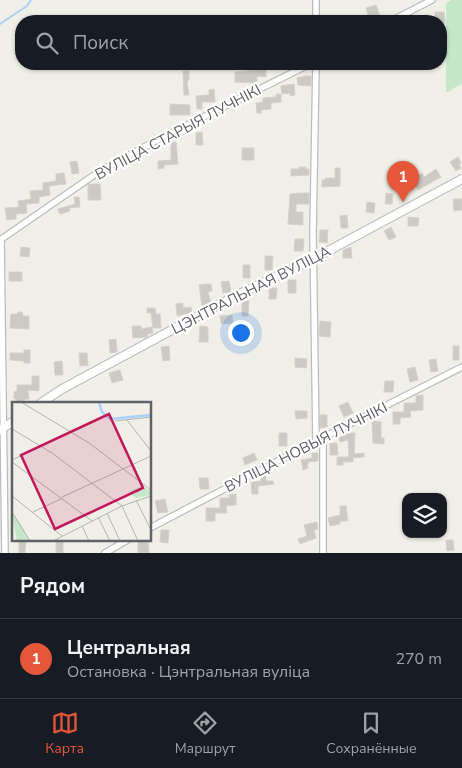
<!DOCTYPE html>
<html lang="ru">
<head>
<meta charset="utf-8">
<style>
  :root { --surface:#171b24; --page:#20242c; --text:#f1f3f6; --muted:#9ea1a6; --line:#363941; --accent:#e65638 }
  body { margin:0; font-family:"Nunito Sans",sans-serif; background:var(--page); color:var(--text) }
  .controls { position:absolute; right:15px; bottom:15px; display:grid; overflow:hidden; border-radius:10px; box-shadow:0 1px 4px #0004 }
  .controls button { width:45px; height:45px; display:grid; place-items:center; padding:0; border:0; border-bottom:1px solid var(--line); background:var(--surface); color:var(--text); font:25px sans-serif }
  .you { position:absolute; left:240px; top:332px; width:18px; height:18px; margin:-12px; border:4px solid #fff; border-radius:50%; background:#1a73e8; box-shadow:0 0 0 8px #1a73e833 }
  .badge { display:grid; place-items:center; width:32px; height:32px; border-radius:50%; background:var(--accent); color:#fff; font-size:16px; font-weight:700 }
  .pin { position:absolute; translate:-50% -41px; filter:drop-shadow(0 1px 2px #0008) }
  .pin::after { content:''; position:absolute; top:26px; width:18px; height:15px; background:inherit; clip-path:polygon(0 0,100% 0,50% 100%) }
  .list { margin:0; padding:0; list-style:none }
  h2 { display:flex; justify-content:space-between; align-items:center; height:65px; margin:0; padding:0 20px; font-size:21px }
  h2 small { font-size:16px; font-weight:400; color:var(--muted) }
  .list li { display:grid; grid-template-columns:32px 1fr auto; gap:15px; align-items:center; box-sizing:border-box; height:80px; padding:0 20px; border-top:1px solid var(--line) }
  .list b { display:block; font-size:19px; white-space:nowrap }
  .list p { margin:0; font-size:16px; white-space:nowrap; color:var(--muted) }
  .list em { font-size:16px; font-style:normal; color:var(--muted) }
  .icon { flex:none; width:28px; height:28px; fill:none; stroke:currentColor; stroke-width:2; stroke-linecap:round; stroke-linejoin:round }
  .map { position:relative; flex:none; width:462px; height:553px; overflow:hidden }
  .search { position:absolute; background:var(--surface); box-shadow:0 1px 4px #0004; left:15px; right:15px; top:15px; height:55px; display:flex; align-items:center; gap:12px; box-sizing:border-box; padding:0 18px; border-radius:20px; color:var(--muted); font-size:19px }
  .sheet { height:145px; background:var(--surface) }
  nav { display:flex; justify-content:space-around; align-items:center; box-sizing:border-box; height:70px; border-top:1px solid var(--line); background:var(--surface); font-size:14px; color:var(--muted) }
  nav a { display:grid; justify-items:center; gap:2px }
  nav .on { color:var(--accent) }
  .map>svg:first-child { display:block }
</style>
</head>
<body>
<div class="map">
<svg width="462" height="553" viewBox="0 0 462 553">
  <rect width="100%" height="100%" fill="#f1f0e8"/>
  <!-- green -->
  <path fill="#c6e7c9" d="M451 0H462V84L452 89 451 91 446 92V4Z"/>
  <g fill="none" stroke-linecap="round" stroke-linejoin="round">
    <!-- stream -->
    <path stroke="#abd2fd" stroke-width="2" d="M0 24 27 6 31 0"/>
  </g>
  <!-- building -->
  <path fill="#cccac5" stroke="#d6d2c6" d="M376 5 380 16 369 19 366 8Z
    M435 12H444L445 23 441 24V21H423V17H435Z
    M260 67 266 68V77L257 76V83L235 82V72L260 70Z
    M183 71H189V80L187 81 189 95H184Z
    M305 76H311V86L298 85 297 78Z
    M294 84 295 95 290 96V93L282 94 281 86Z
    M214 89 215 102H202V109H197L196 96 209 95V90Z
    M276 94H281V102L271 103V109L261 110V113H257L256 103 263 102V98L276 97Z
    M170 104 190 105V115H170Z
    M202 132 203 145H196V133Z
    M176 142 178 164 164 165V168L158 169V161L171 160V143Z
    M242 148H254V160H242Z
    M458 157 461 163 459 164 461 168 456 171 450 162Z
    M77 161 79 173 72 174 70 162Z
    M299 167H306V169H309V175L291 176V169H299Z
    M335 168H340V186L322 187V180H325V178H335Z
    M436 169 441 177 418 190 412 180 422 173 424 177Z
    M64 173 66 184 49 186 50 195 39 197V203L26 204 27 213 16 214V219L7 220 5 208 19 207 18 201 31 199 30 191 43 190V183L56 181V174Z
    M89 184H100L101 200H88V185Z
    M299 193H309V204H296V212H303V225L288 224 290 194Z
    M386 193 393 194 392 204H385Z
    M74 197H79L80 207 69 208 70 211 60 214 58 209 75 204Z
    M453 199H462V210L454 211Z
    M367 202 375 203 374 213 366 212Z
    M347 215 348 228H341L340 216Z
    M408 217 419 218 418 226H408Z
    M391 227 396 237 389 240 384 231Z
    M320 230H328L327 243 319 242Z
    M295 239H304L303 251H294Z
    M21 247 30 248 29 257 20 256Z
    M351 247 352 258H343V250Z
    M265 256H273L272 270H265Z
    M243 265H250V278H243Z
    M9 272H22V281H9Z
    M288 280H296V293H288Z
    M229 281 231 292 223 293 221 282Z
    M204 284H211L212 291 208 292 211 303 202 306 199 285Z
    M269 288H277L276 299H269Z
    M242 301H249L248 316H242Z
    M183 303V308L191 307 192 312 177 316 176 304Z
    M147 308H155L156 314H160L161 328H153L151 313H147Z
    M18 312H22L23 316H29V329L10 328 11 314H18Z
    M232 315 233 323 221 324 220 316Z
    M320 321 331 322 330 337 319 336Z
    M132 326H141V329L152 327 153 333 148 334 147 337 133 338Z
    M200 326 208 327V342H199Z
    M116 339 117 352 110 353 109 340Z
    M169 346 170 360 163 361 161 347Z
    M453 346H459V360H453Z
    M24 350H30V363H24V361L10 360V353H24Z
    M79 353H87L88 365 80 366Z
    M295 358 307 359 306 368 295 367Z
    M436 359 438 371 431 372 429 360Z
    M62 361 63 375H55L54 362Z
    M415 367 418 380 410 382 407 369Z
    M120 370 123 380 112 383 109 373Z
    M32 376H39V391L28 390 29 399H25V400L17 401V399H14V392L17 391V385H32Z
    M385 381H394L393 392H384Z
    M423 395V410L410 411 411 417 400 418V424H393V412H404V403H416V396Z
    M348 402 353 413 344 417 339 406Z
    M295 411H307V418L296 419Z
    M320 415H327V427L320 428Z
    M372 421 381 422V438H384V444L373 443Z
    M279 433H287V446H279Z
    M347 433H355L354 454 364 453V457L353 458V462H343V465H337V457H349L348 440 340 442 339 438Z
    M330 443H337L338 455H330Z
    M254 453 257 460 245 465 243 458Z
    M312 453H318V461L308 462 309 463 307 464 308 468 303 470 301 460 312 458Z
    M266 475V481H273L274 484 258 486V494H252L251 482 261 481V476Z
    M199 478H208L209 489H200Z
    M229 494H236V505L226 506 227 513H215V521H206V508H220V498H229Z
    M165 499 168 512 158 513 155 501Z
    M340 506H346L348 521H340V524L330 526 328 518 340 515Z
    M317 522 318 529 314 530 316 538 300 544 298 539 307 536 304 525Z
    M161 530H169L168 543 160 542Z
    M19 539H26L25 553H19Z
    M56 539H63V553H56Z
    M446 540H453L454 550 447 551Z
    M138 541H148L149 553H138Z"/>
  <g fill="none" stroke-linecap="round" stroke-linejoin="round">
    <defs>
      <path id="street" d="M316 0V21
        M391 21 432 0
        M1 239 5 553
        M0 240 100 171 159 139 310 64
        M323 438V553
        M316 441 313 233 316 64
        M150 528 316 441 462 367
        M105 553 129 539"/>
      <path id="secondary" d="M41 403 62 389 237 295 315 258 462 179
        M0 430 14 421"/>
    </defs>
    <!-- street casing -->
    <use href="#street" stroke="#babcc1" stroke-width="8"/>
    <!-- secondary casing -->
    <use href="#secondary" stroke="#bbbdc3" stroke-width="10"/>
    <!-- street -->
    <use href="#street" stroke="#fff" stroke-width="5.5"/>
    <!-- secondary -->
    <use href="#secondary" stroke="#fff" stroke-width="8"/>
  </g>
  <g text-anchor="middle" stroke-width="4.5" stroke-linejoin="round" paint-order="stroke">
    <!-- street labels -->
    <g font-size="15" fill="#5f6268" stroke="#fff">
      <text transform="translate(178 132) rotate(-28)" y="5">ВУЛІЦА СТАРЫЯ ЛУЧНІКІ</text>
      <text transform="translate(251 290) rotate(-27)" y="5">ЦЭНТРАЛЬНАЯ ВУЛІЦА</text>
      <text transform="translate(306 447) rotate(-27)" y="5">ВУЛІЦА НОВЫЯ ЛУЧНІКІ</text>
    </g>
  </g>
  <!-- overview -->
  <g transform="translate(12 402)">
    <rect width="139" height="139" fill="#f1f0e8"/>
    <path d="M130 84 139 89V93L124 96 116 90ZM0 112 9 122 17 139H5Z" fill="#c6e7c9"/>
    <path fill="none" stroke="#abd2fd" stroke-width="2.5" d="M87 0 90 10 98 17 139 13"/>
    <path fill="none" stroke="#b3b3b1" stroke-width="1" d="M9 0 77 41 139 88M115 18 139 49M103 19 139 15M0 27 40 51 110 104 139 94M0 58 59 30M0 60 80 119M111 67 139 54M0 94 50 134M50 95 111 67M124 98 139 128M0 110 18 139M21 110 51 96M95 111 108 139M86 115 98 139M70 124 77 139M41 139 110 104 126 139"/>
    <path fill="#c2185b" fill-opacity="0.15" stroke="#c2185b" stroke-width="2.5" d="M97 12 131 86 43 127 9 53Z"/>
    <rect width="139" height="139" fill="none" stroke="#5f6268" stroke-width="2.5"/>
  </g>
</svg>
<div class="controls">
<button><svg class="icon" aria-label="layers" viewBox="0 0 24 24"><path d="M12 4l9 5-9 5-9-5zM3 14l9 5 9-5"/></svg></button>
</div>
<div class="you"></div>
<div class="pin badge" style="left:403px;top:202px">1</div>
<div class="search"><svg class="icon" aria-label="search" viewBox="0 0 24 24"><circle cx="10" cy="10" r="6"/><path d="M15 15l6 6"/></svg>Поиск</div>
</div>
<section class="sheet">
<h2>Рядом<small></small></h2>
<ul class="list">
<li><span class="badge">1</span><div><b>Центральная</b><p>Остановка · Цэнтральная вуліца</p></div><em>270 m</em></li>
</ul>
</section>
<nav>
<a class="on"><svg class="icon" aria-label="map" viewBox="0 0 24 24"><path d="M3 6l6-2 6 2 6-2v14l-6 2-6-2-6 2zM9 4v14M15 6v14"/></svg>Карта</a>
<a><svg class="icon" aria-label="directions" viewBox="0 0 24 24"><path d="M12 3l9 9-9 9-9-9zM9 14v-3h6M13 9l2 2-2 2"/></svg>Маршрут</a>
<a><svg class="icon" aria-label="saved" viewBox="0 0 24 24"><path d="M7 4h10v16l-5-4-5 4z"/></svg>Сохранённые</a>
</nav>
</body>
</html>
